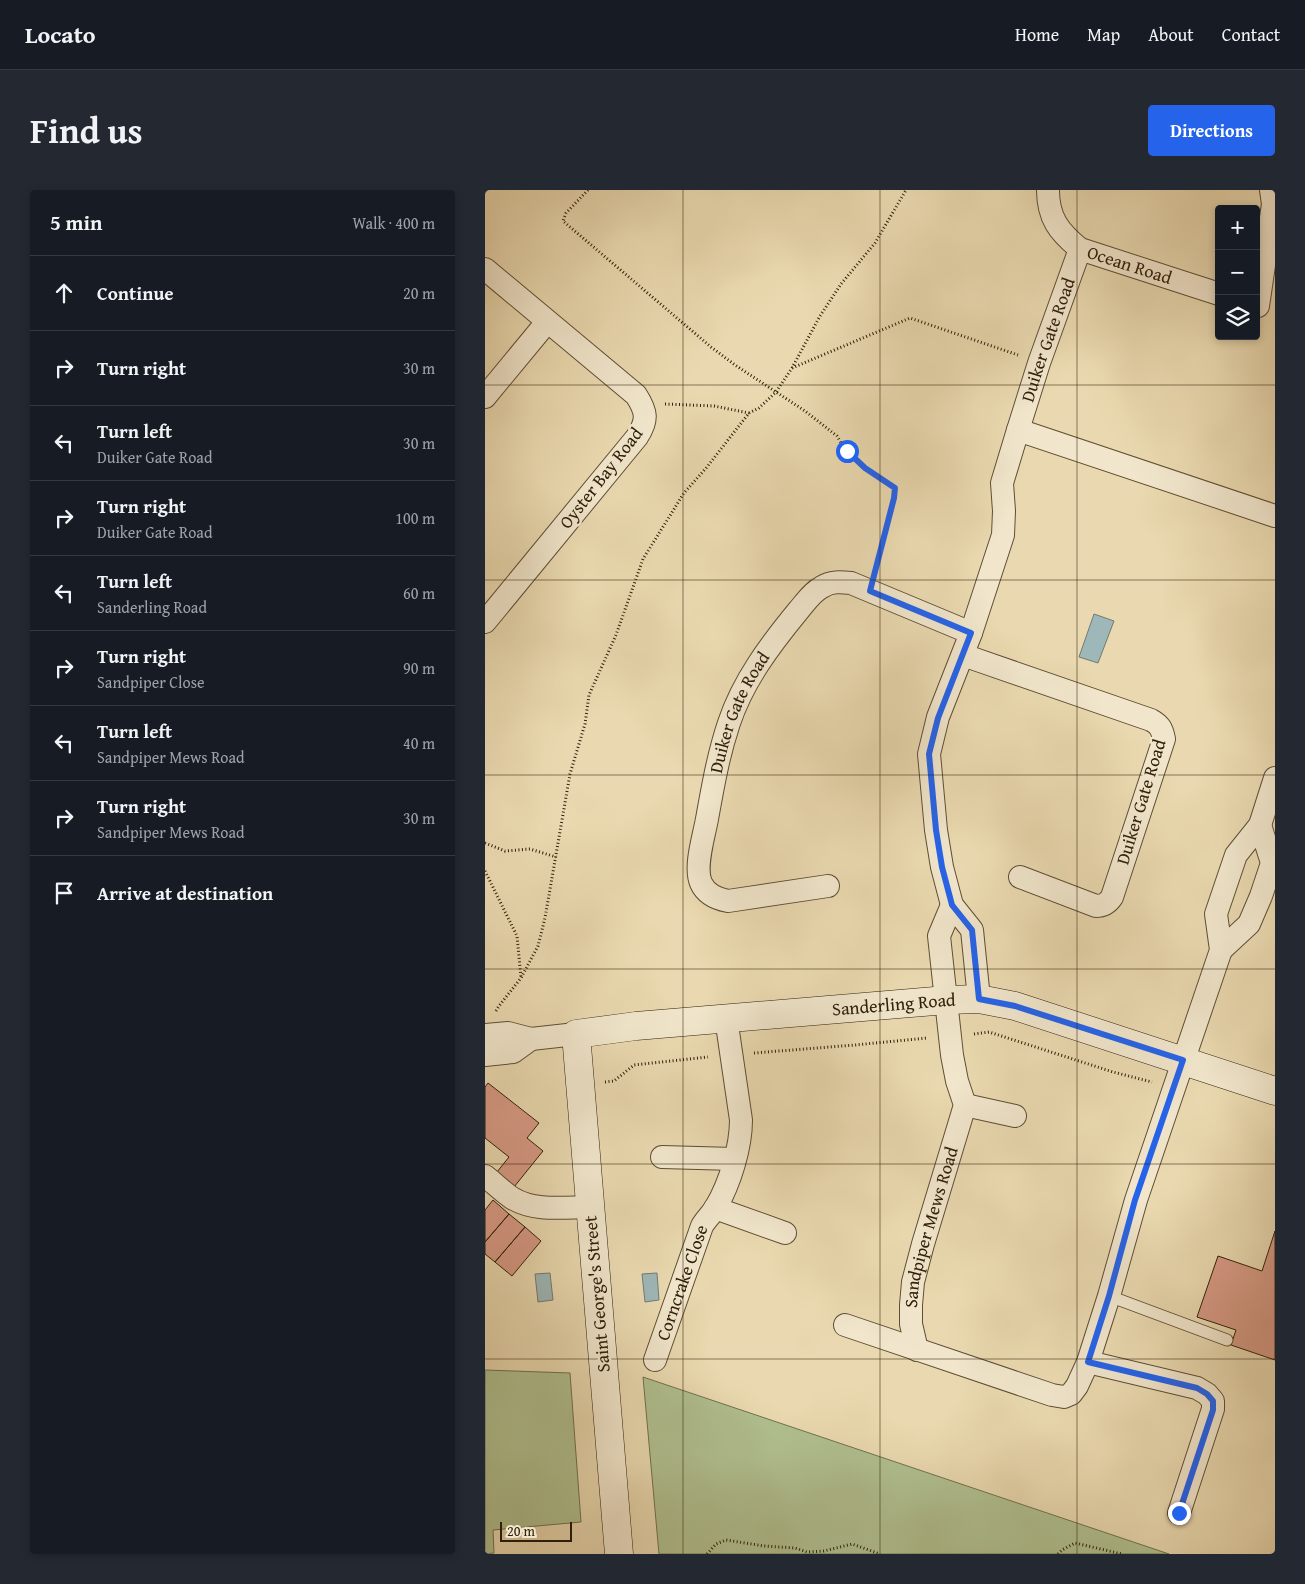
<!DOCTYPE html>
<html lang="en">
<head>
<meta charset="utf-8">
<style>
  :root { --surface:#171b24; --page:#242831; --text:#f1f3f6; --muted:#9ea1a6; --line:#363941; --accent:#2563eb }
  body { margin:0; font-family:"Gentium Book Plus",serif; background:var(--page); color:var(--text) }
  .controls { position:absolute; right:15px; top:15px; display:grid; overflow:hidden; border-radius:5px; box-shadow:0 2px 8px #0003 }
  .controls button { width:45px; height:45px; display:grid; place-items:center; padding:0; border:0; border-bottom:1px solid var(--line); background:var(--surface); color:var(--text); font:25px sans-serif }
  .scale { position:absolute; left:15px; bottom:12px; width:72px; box-sizing:border-box; padding-left:5px; border:2px solid #2f200b; border-top:0; font-size:14px; line-height:18px; white-space:nowrap; color:#2f200b; -webkit-text-stroke:4px #f1e6cc; paint-order:stroke }
  .stop { position:absolute; width:15px; height:15px; margin:-11px; border:4px solid #2563eb; border-radius:50%; background:#fff }
  .stop.end { background:#2563eb; border-color:#fff; box-shadow:0 1px 5px #0008 }
  .list { margin:0; padding:0; list-style:none }
  h2 { display:flex; justify-content:space-between; align-items:center; height:65px; margin:0; padding:0 20px; font-size:21px }
  h2 small { font-size:16px; font-weight:400; color:var(--muted) }
  .list li { display:grid; grid-template-columns:32px 1fr auto; gap:15px; align-items:center; box-sizing:border-box; height:75px; padding:0 20px; border-top:1px solid var(--line) }
  .list b { display:block; font-size:19px; white-space:nowrap }
  .list p { margin:0; font-size:16px; white-space:nowrap; color:var(--muted) }
  .list em { font-size:16px; font-style:normal; color:var(--muted) }
  .icon { flex:none; width:28px; height:28px; fill:none; stroke:currentColor; stroke-width:2; stroke-linecap:round; stroke-linejoin:round }
  .map { position:relative; flex:none; width:790px; height:1364px; overflow:hidden; border-radius:5px }
  header { display:flex; align-items:center; gap:30px; box-sizing:border-box; height:70px; padding:0 25px; background:var(--surface); border-bottom:1px solid var(--line) }
  header strong { font-size:24px }
  nav { display:flex; gap:28px; margin-inline-start:auto; font-size:18px }
  .intro { display:flex; align-items:center; justify-content:space-between; box-sizing:border-box; height:120px; padding:0 30px }
  h1 { margin:0; font-size:35px }
  .button { padding:12px 22px; border-radius:5px; background:var(--accent); color:#fff; font-size:18px; font-weight:700 }
  main { display:flex; gap:30px; padding:0 30px }
  aside { flex:1; background:var(--surface); border-radius:5px; box-shadow:0 2px 8px #0003 }
  .map>svg:first-child { display:block }
</style>
</head>
<body>
<header>
<strong>Locato</strong>
<nav><a>Home</a><a>Map</a><a>About</a><a>Contact</a></nav>
</header>
<div class="intro"><h1>Find us</h1><a class="button">Directions</a></div>
<main>
<aside>
<h2>5 min<small>Walk · 400 m</small></h2>
<ul class="list">
<li><svg class="icon" aria-label="ahead" viewBox="0 0 24 24"><path d="M12 20V5M6 11l6-6 6 6"/></svg><div><b>Continue</b></div><em>20 m</em></li>
<li><svg class="icon" aria-label="right" viewBox="0 0 24 24"><path d="M7 20v-9h11M14 6l5 5-5 5"/></svg><div><b>Turn right</b></div><em>30 m</em></li>
<li><svg class="icon" aria-label="left" viewBox="0 0 24 24"><path d="M17 20v-9H6M10 6l-5 5 5 5"/></svg><div><b>Turn left</b><p>Duiker Gate Road</p></div><em>30 m</em></li>
<li><svg class="icon" aria-label="right" viewBox="0 0 24 24"><path d="M7 20v-9h11M14 6l5 5-5 5"/></svg><div><b>Turn right</b><p>Duiker Gate Road</p></div><em>100 m</em></li>
<li><svg class="icon" aria-label="left" viewBox="0 0 24 24"><path d="M17 20v-9H6M10 6l-5 5 5 5"/></svg><div><b>Turn left</b><p>Sanderling Road</p></div><em>60 m</em></li>
<li><svg class="icon" aria-label="right" viewBox="0 0 24 24"><path d="M7 20v-9h11M14 6l5 5-5 5"/></svg><div><b>Turn right</b><p>Sandpiper Close</p></div><em>90 m</em></li>
<li><svg class="icon" aria-label="left" viewBox="0 0 24 24"><path d="M17 20v-9H6M10 6l-5 5 5 5"/></svg><div><b>Turn left</b><p>Sandpiper Mews Road</p></div><em>40 m</em></li>
<li><svg class="icon" aria-label="right" viewBox="0 0 24 24"><path d="M7 20v-9h11M14 6l5 5-5 5"/></svg><div><b>Turn right</b><p>Sandpiper Mews Road</p></div><em>30 m</em></li>
<li><svg class="icon" aria-label="arrive" viewBox="0 0 24 24"><path d="M6 21V4h12l-3 4 3 4H6"/></svg><div><b>Arrive at destination</b></div></li>
</ul>
</aside>
<div class="map">
<svg width="790" height="1364" viewBox="0 0 790 1364">
  <rect width="100%" height="100%" fill="#ead9b0"/>
  <filter id="stains"><feTurbulence type="fractalNoise" baseFrequency=".004" numOctaves="4"/><feColorMatrix values="0 0 0 0 .2 0 0 0 0 .09 0 0 0 0 .02 0 0 0 .5 -.17"/></filter>
  <radialGradient id="worn" r=".72"><stop offset=".6" stop-color="#630" stop-opacity="0"/><stop offset="1" stop-color="#630" stop-opacity=".3"/></radialGradient>
  <!-- green -->
  <path fill="#b0c090" stroke="#70704e" d="M0 1180 85 1183 96 1332 8 1340 9 1363 0 1364Z
    M158 1187 684 1364H174Z"/>
  <!-- water -->
  <path fill="#9eb7b8" stroke="#727b73" d="M609 424 629 431 613 473 594 467Z
    M65 1083 68 1110 53 1112 50 1084Z
    M172 1083 174 1110 160 1112 157 1084Z"/>
  <!-- building -->
  <path fill="#d79a85" stroke="#2f200b" d="M3 893 54 933 42 948 58 961 29 997 12 982 24 967 0 948V897Z
    M8 1010 24 1024 0 1052V1020Z
    M24 1024 40 1037 10 1072 0 1064V1052Z
    M40 1037 56 1051 27 1086 10 1072Z
    M790 1041V1170L746 1155 751 1140 712 1127 733 1066 777 1081Z"/>
  <g fill="none" stroke-linecap="round" stroke-linejoin="round">
    <defs>
      <path id="lane" d="M624 1106 742 1150"/>
      <g id="street">
        <path id="s1" d="M563 0C563 28 574 42 595 59L734 104"/>
        <path d="M0 79 151 205C162 222 163 230 152 247L0 432"/>
        <path d="M773 116 788 14 786 0"/>
        <path d="M0 207 62 132"/>
        <path id="s2" d="M533 240 554 173 595 59"/>
        <path d="M478 465 666 530C675 535 677 539 679 549L627 707C623 713 619 716 611 716L535 687"/>
        <path id="s3" d="M343 696 243 711C232 709 221 704 216 693 209 677 219 646 222 629 228 596 233 566 244 533 258 491 285 455 313 421 320 413 327 402 337 397 346 391 356 392 366 393L486 443"/>
        <path d="M736 760 764 734 776 706 787 673 775 635"/>
        <path d="M494 809 487 740 467 715 457 677 451 640 444 564 453 527 486 443 518 345 519 321 517 293 533 240 790 326"/>
        <path d="M0 845 23 843 46 849 91 844"/>
        <path d="M0 865 28 862 46 849"/>
        <path d="M480 915 530 926"/>
        <path d="M177 967 249 969"/>
        <path d="M0 986C9 993 18 1002 27 1008 49 1022 81 1017 105 1017"/>
        <path d="M230 1018 300 1043"/>
        <path d="M360 1135 567 1205 579 1207 586 1204 592 1196 603 1172 624 1106 651 1010 736 760 731 724 751 665 775 635 790 588"/>
        <path id="s4" d="M432 1160 426 1134V1115L428 1092 438 1054 480 915 472 891 467 865 454 746 467 715"/>
        <path id="s5" d="M170 1170 217 1036C221 1029 227 1024 231 1017 245 993 256 957 256 930L241 828"/>
        <path d="M603 1172 712 1198 722 1204 728 1211V1219L694 1323"/>
      </g>
      <g id="secondary">
        <path id="s6" d="M134 1364 91 844 151 836 462 810 494 809 530 816 790 901"/>
      </g>
    </defs>
    <!-- lane casing -->
    <use href="#lane" stroke="#5e4e34" stroke-width="13"/>
    <!-- street casing -->
    <use href="#street" stroke="#5e4e34" stroke-width="24"/>
    <!-- secondary casing -->
    <use href="#secondary" stroke="#2f200b" stroke-width="29"/>
    <!-- path -->
    <path stroke="#2f200b" stroke-width="3" stroke-dasharray="1 2.5" stroke-linecap="butt" d="M103 0 81 23 78 31 226 157 250 175 320 221 352 246 361 261 380 277 410 298 409 308 391 378
      M307 178 425 128 533 165
      M180 214 229 216 264 223
      M0 653 20 661 45 659 71 667
      M0 681 32 746 36 788
      M11 821 14 816 36 788 53 756 60 728 85 584 100 534 104 505 131 445 158 369 199 303 222 277 264 223 274 218 291 202 307 178 335 126 356 94 390 53 421 0
      M489 844 504 842 628 882 667 892
      M269 863 370 855 442 848
      M120 892 129 891 149 875 223 867
      M222 1364 231 1354 241 1350 279 1356 310 1358 322 1362 339 1361 367 1354 395 1364
      M573 1364 577 1360 590 1353 637 1364"/>
    <!-- lane -->
    <use href="#lane" stroke="#f1e6cc" stroke-width="11"/>
    <!-- street -->
    <use href="#street" stroke="#f1e6cc" stroke-width="22"/>
    <!-- secondary -->
    <use href="#secondary" stroke="#f1e6cc" stroke-width="28"/>
  </g>
  <g fill="none" stroke-linecap="round" stroke-linejoin="round">
    <!-- route -->
    <path stroke="#2563eb" stroke-width="6" d="M362 261 380 278 410 298 409 308 385 401 486 443 453 528 444 564 451 640 457 677 467 715 487 740 494 809 530 816 698 870 650 1010 624 1106 603 1172 712 1198 722 1204 728 1211V1220L694 1323"/>
  </g>
  <!-- grid -->
  <path fill="none" stroke="#2f200b" stroke-width="1" stroke-opacity="0.55" d="M198 0V1364M395 0V1364M592 0V1364M0 195H790M0 390H790M0 585H790M0 779H790M0 974H790M0 1169H790"/>
  <g text-anchor="middle" stroke-width="5" stroke-linejoin="round" paint-order="stroke">
    <!-- street labels -->
    <g font-size="18" fill="#2f200b" stroke="#f1e6cc">
      <text dy="6" stroke="none"><textPath href="#s1" startOffset="122">Ocean Road</textPath></text>
      <text dy="6" stroke="none"><textPath href="#s2" startOffset="95">Duiker Gate Road</textPath></text>
      <text transform="translate(116 288) rotate(-52)" y="6">Oyster Bay Road</text>
      <text dy="6" stroke="none"><textPath href="#s3" startOffset="312">Duiker Gate Road</textPath></text>
      <text transform="translate(656 612) rotate(-73)" y="6">Duiker Gate Road</text>
      <text dy="6" stroke="none"><textPath href="#s6" startOffset="841">Sanderling Road</textPath></text>
      <text dy="6" stroke="none"><textPath href="#s4" startOffset="126">Sandpiper Mews Road</textPath></text>
      <text dy="6" stroke="none"><textPath href="#s5" startOffset="82">Corncrake Close</textPath></text>
      <text transform="translate(112 1104) rotate(-95)" y="6">Saint George's Street</text>
    </g>
  </g>
  <rect width="100%" height="100%" filter="url(#stains)"/>
  <rect width="100%" height="100%" fill="url(#worn)"/>
</svg>
<div class="controls">
<button>+</button>
<button>−</button>
<button><svg class="icon" aria-label="layers" viewBox="0 0 24 24"><path d="M12 4l9 5-9 5-9-5zM3 14l9 5 9-5"/></svg></button>
</div>
<div class="scale">20 m</div>
<div class="stop" style="left:362px;top:261px"></div>
<div class="stop end" style="left:694px;top:1323px"></div>
</div>
</main>
</body>
</html>
